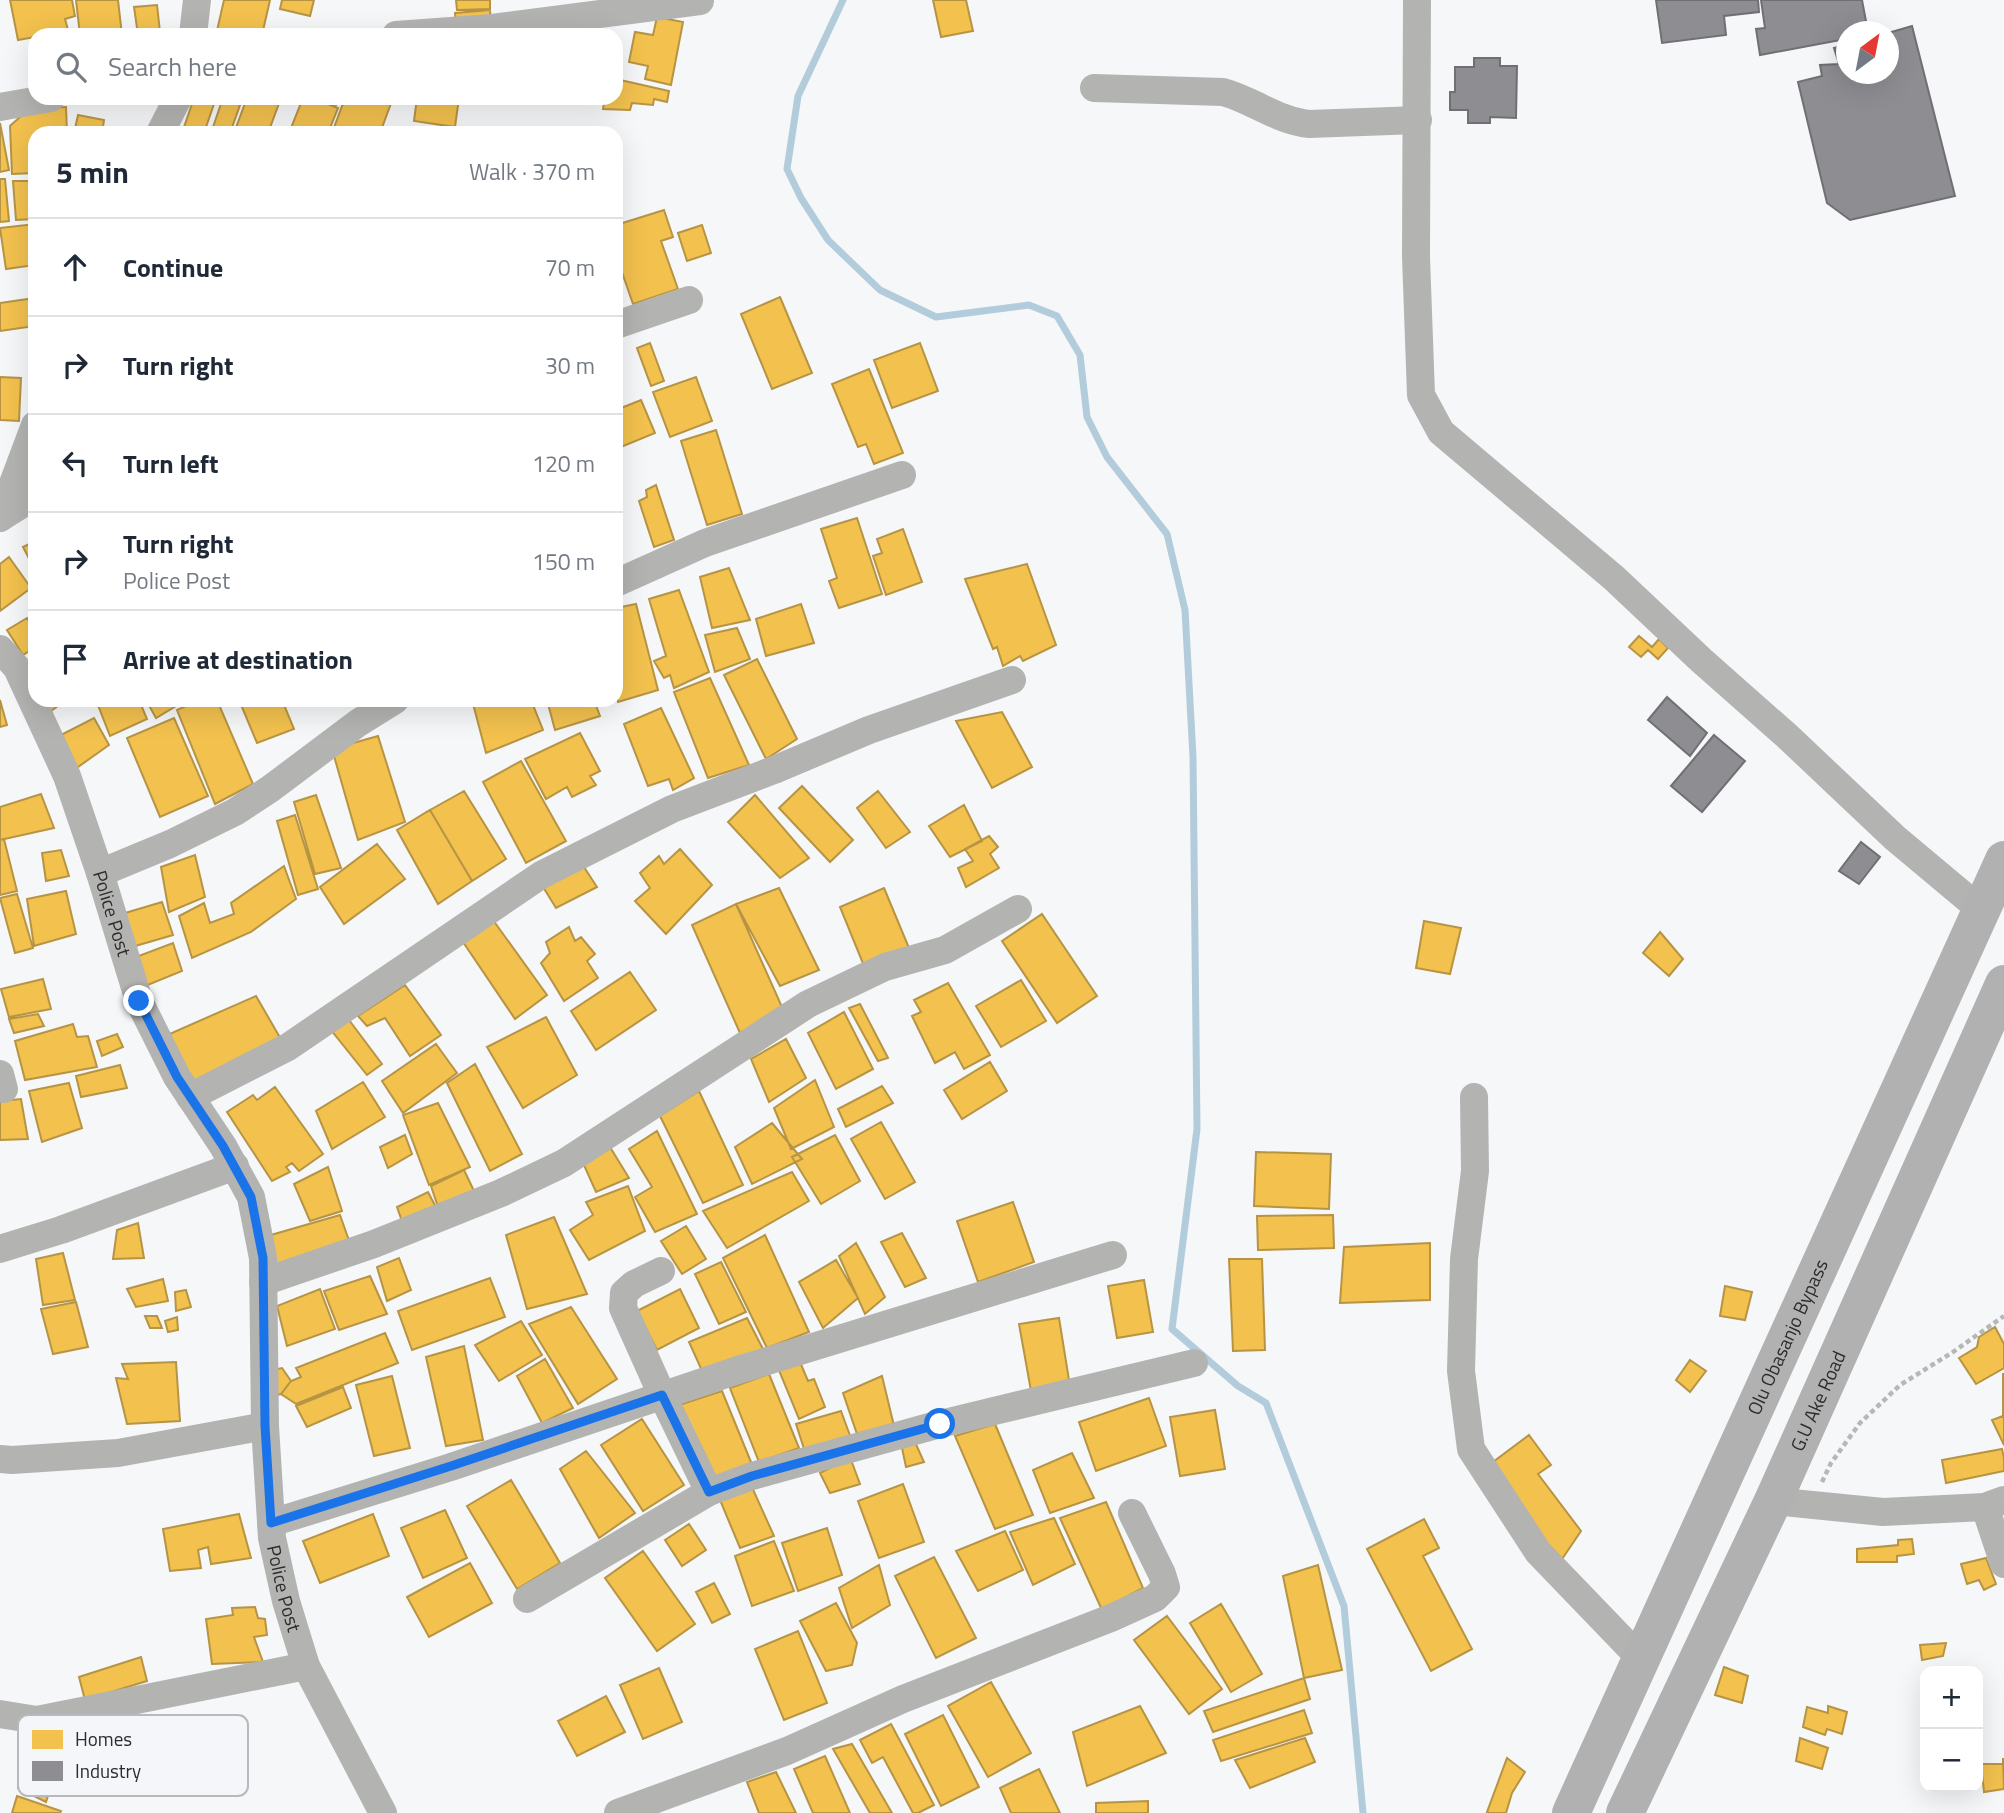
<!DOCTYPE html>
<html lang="en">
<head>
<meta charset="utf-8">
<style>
  :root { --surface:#fff; --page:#f2f2f3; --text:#1f2937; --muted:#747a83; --line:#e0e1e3 }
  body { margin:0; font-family:"Titillium Web",sans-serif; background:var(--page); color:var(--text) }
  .controls { position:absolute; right:21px; bottom:21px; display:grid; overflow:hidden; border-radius:14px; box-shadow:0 7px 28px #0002 }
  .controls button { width:63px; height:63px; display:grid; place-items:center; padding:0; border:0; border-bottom:2px solid var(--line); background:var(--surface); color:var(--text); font:35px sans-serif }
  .compass { position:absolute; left:1836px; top:21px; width:63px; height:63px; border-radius:50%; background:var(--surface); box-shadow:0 7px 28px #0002; rotate:32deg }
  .stop { position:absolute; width:21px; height:21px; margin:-16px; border:5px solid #1a73e8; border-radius:50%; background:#fff }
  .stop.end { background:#1a73e8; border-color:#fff; box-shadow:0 2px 7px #0008 }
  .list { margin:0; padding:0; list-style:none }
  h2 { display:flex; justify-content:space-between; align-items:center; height:91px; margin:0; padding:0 28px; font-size:30px }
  h2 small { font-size:23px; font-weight:400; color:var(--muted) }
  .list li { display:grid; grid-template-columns:46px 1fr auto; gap:21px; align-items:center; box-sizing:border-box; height:98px; padding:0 28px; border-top:2px solid var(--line) }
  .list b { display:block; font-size:26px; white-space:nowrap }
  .list p { margin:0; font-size:23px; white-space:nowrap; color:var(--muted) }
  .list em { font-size:23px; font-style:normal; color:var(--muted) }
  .icon { flex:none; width:38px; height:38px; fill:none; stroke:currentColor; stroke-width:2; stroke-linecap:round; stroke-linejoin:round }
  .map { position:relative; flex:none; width:2004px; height:1813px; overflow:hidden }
  .search { position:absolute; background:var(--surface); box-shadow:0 7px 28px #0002; left:28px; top:28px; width:595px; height:77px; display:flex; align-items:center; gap:18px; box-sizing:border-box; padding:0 24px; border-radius:21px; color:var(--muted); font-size:26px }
  .panel { position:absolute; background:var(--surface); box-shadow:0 7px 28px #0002; left:28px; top:126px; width:595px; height:581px; border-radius:21px }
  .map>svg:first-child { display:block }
</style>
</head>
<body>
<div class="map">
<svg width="2004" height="1813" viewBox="0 0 2004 1813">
  <rect width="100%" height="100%" fill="#f5f7f9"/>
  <!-- homes -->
  <path fill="#f2c14e" stroke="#b79444" stroke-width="2" d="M10 0H72L75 16 65 19 68 30 35 35V37L18 40Z
    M76 0H118L122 35H80Z
    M224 0H270L262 35H216Z
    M282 0H314L310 16 280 9Z
    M456 0H490V9L457 10Z
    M933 0H966L973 31 941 37Z
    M157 5 160 32 138 35 134 7Z
    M490 10 491 23 456 26 455 13Z
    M657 17 683 22 671 85 645 79 648 66 629 62 635 32 653 35Z
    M616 79 669 91 667 102 654 99 653 105 632 103 630 110 603 109 605 98H616Z
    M194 98H216L204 133H182Z
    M223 98 240 105 230 133H211Z
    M247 98H281L268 133H234Z
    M303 98H313L338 108 328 133H289Z
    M318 98H339L336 105Z
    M345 98H393L380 133H332Z
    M417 98H459L455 127 414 121Z
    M66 107 67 133H35V173L12 174 10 126 30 108Z
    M78 115 104 120 102 133H74Z
    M0 123 9 170 0 172Z
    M0 179H5L9 221 0 222Z
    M13 181H35V219L16 220Z
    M664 210 673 237 661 241 678 289 633 304 616 255V225Z
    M35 224V265L6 269 0 228Z
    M702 225 711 253 687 261 678 233Z
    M616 291 623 311 616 313Z
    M780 297 812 373 772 389 741 314Z
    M35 298V326L0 331V303Z
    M650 343 664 381 651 386 637 348Z
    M920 343 938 391 892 408 874 360Z
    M869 369 903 453 874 464 866 444 858 447 832 384Z
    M0 377 21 378 19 421 0 420Z
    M696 377 712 421 670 437 653 392Z
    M641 400 655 433 616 449V410Z
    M716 430 742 514 707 525 681 441Z
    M35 461V491L25 487Z
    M656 485 674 540 654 547 639 501 647 497 646 490Z
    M857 518 882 594 839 608 829 581 837 578 821 529Z
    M903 529 922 582 886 595 873 556 882 553 877 539Z
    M35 541V570L23 547Z
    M9 557 31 588 0 611V564Z
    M1027 564 1056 645 1023 661 1020 656 1003 666 997 647 993 649 965 579Z
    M729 568 750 620 712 628 700 577Z
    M679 590 709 672 674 688 670 675 664 678 654 661 666 656 649 599Z
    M636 604 658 690 618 702 616 694V608Z
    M801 604 814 643 766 656 756 619Z
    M27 618 35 631V647L23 655 7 630Z
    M737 628 750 659 715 672 705 635Z
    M1639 636 1652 647 1659 639 1668 648 1658 659 1648 650 1641 657 1629 647Z
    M757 659 797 739 766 759 724 675Z
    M710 678 749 765 708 778 674 692Z
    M0 700 7 725 0 727Z
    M35 700H66L43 717Z
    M96 700H139L147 719 110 736Z
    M146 700H186L156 718Z
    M199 700H217L253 784 215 804 177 710Z
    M239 700H282L294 729 257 743Z
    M472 700H531L543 730 486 753Z
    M547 700H594L600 716 555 730Z
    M661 708 694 778 673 790 669 779 648 786 624 724Z
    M1002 712 1032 767 992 788 956 721Z
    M94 718 109 745 71 772 55 738Z
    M174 718 208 796 160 817 127 738Z
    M580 733 600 771 590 776 596 785 572 797 567 787 546 799 525 759Z
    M378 736 405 822 358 840 332 749Z
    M521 761 566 841 526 863 483 782Z
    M802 786 853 840 830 862 779 808Z
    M464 791 506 859 472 881 430 810Z
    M878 791 910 832 886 848 857 808Z
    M41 794 54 828 0 840V807Z
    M316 795 341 868 315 874 294 802Z
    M755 795 809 858 780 878 728 822Z
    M964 805 982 841 950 857 929 826Z
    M430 810 472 881 438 904 397 830Z
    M295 815 318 889 298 895 277 821Z
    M989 836 998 847 990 854 999 868 966 887 958 868 973 861 965 849Z
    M4 839 17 891 0 895V840Z
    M377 844 405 879 344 924 320 887Z
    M680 849 712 885 666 934 635 901 650 888 640 873 659 856 664 864Z
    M61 850 69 876 46 881 42 853Z
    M195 855 205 897 169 912 161 867Z
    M284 866 296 899 251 932 192 958 179 916 204 903 210 923 234 914 231 903Z
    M584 867 597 887 556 908 543 887Z
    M779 888 819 970 780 986 736 904Z
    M884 888 909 948 864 966 840 907Z
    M66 891 76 934 34 946 27 899Z
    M17 894 33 948 15 953 0 898Z
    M162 902 173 935 125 949 115 916Z
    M736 904 782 1007 740 1033 692 925Z
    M1042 914 1097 996 1057 1023 1002 941Z
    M493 920 547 995 515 1019 463 942Z
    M1424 921 1461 928 1450 974 1416 968Z
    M569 927 575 941 581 937 595 954 587 961 598 978 564 1001 541 963 550 953 546 942Z
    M1660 932 1683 959 1669 976 1643 953Z
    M173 943 182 971 138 989 128 960Z
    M630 972 656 1010 596 1050 571 1011Z
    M43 979 51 1009 9 1017 1 989Z
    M1021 980 1046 1021 1001 1047 976 1006Z
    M948 983 990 1055 964 1069 955 1052 935 1063 912 1016 921 1012 914 1000Z
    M405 985 441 1035 410 1056 385 1018 367 1026 358 1016Z
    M256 996 282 1041 188 1086 165 1036Z
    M860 1004 888 1058 878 1061 849 1008Z
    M844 1012 873 1069 836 1089 808 1033Z
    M38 1014 44 1026 14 1033 9 1019Z
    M546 1017 577 1075 523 1108 487 1047Z
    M349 1020 382 1064 367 1075 331 1030Z
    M73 1024 77 1037 88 1036 97 1067 25 1080 15 1041Z
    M117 1034 123 1047 102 1056 97 1041Z
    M786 1039 806 1078 769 1102 751 1059Z
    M436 1044 457 1073 403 1113 382 1081Z
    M990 1062 1007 1091 962 1119 944 1090Z
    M475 1064 522 1154 490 1171 447 1083Z
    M120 1065 127 1088 81 1097 76 1076Z
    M815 1080 834 1127 791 1149 774 1108Z
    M363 1082 385 1117 332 1149 316 1111Z
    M69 1083 82 1128 42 1142 29 1091Z
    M882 1086 893 1103 846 1127 838 1109Z
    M275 1087 323 1154 299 1171 292 1163 286 1167 290 1172 272 1181 227 1112 253 1095 257 1100Z
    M699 1091 743 1185 703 1203 660 1116Z
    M21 1099 28 1139 0 1140V1101Z
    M438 1103 470 1167 429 1185 403 1115Z
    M881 1122 915 1182 885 1199 851 1139Z
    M772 1123 802 1159 752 1184 735 1147Z
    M657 1131 697 1214 655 1232 635 1197 652 1187 629 1149Z
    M405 1135 412 1154 388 1168 380 1147Z
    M835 1135 860 1181 821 1204 792 1157Z
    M610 1147 629 1178 596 1192 583 1163Z
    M1256 1152 1331 1154 1329 1209 1254 1206Z
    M328 1167 342 1211 310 1221 294 1184Z
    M464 1170 475 1193 438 1207 431 1186Z
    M792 1172 809 1201 727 1248 703 1211Z
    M628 1186 645 1231 589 1260 570 1230 593 1215 586 1202Z
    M428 1192 439 1213 404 1227 397 1207Z
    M1013 1202 1034 1262 978 1282 957 1221Z
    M340 1215 352 1249 274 1273 264 1237Z
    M1333 1215 1334 1248 1258 1250 1257 1216Z
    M554 1217 587 1294 527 1309 506 1235Z
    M138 1223 144 1258 113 1259 117 1230Z
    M686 1226 706 1259 682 1274 661 1241Z
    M902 1233 926 1278 905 1287 881 1242Z
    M765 1235 809 1332 767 1348 723 1258Z
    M856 1243 885 1297 865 1314 839 1256Z
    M1430 1243V1300L1340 1303 1344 1247Z
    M63 1253 75 1300 43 1305 36 1259Z
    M399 1258 411 1290 387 1301 377 1267Z
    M1229 1259H1262L1265 1350 1233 1351Z
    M836 1260 858 1298 823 1328 799 1282Z
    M721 1262 746 1312 719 1324 695 1274Z
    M370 1276 387 1314 339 1330 324 1291Z
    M490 1278 505 1317 412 1350 398 1311Z
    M163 1279 168 1301 136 1307 127 1289Z
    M1144 1280 1153 1332 1117 1338 1108 1286Z
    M1725 1286 1752 1292 1745 1320 1720 1316Z
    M320 1289 335 1329 287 1346 277 1306Z
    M680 1289 699 1328 657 1350 637 1311Z
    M186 1290 191 1307 176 1311 175 1292Z
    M76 1302 88 1347 53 1354 41 1309Z
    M571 1307 617 1379 578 1404 529 1324Z
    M145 1316H157L162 1328H150Z
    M177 1317 178 1330 168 1332 165 1321Z
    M747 1318 764 1351 703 1373 689 1342Z
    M1059 1318 1069 1380 1031 1391 1019 1324Z
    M521 1321 542 1355 499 1381 475 1345Z
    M1995 1327 2004 1344V1368L1976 1384 1959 1358 1977 1347 1979 1337Z
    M385 1333 398 1363 296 1404 281 1394 291 1381 301 1377 296 1368Z
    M464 1346 483 1440 446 1446 426 1357Z
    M545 1359 573 1408 542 1423 517 1376Z
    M1690 1360 1706 1371 1690 1392 1676 1380Z
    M176 1362 180 1421 127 1424 116 1378 128 1379 122 1364Z
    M800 1362 808 1381 814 1379 825 1407 799 1419 778 1368Z
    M282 1368 291 1381 281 1394 268 1397 267 1371Z
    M769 1374 799 1448 759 1462 730 1388Z
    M2003 1374H2004V1445L1992 1420 2003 1416Z
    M392 1376 410 1448 374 1456 356 1385Z
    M882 1376 894 1426 859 1440 843 1393Z
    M343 1387 351 1408 307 1427 296 1406Z
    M722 1391 753 1467 713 1481 676 1406Z
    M1149 1398 1166 1446 1096 1471 1079 1422Z
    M1215 1410 1225 1469 1180 1476 1170 1417Z
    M841 1411 852 1441 806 1455 796 1424Z
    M642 1419 684 1485 643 1511 601 1445Z
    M995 1424 1033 1515 995 1529 955 1436Z
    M1529 1435 1551 1465 1538 1474 1581 1531 1560 1562 1489 1465Z
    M915 1442 924 1462 906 1467 902 1448Z
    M2002 1449 2004 1458V1471L1946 1483 1942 1460Z
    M586 1451 635 1513 599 1538 560 1469Z
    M1072 1453 1094 1498 1050 1513 1033 1470Z
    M850 1457 860 1484 830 1493 820 1473Z
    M511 1480 560 1563 517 1589 467 1506Z
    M903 1484 924 1542 879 1558 858 1501Z
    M751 1485 774 1536 740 1548 720 1500Z
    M1106 1502 1143 1588 1102 1610 1060 1518Z
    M445 1510 467 1558 423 1578 401 1528Z
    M239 1514 251 1558 211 1564 208 1547 198 1550 201 1568 170 1571 163 1529Z
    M373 1514 389 1556 320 1583 303 1541Z
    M1054 1518 1075 1564 1033 1585 1010 1532Z
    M1424 1519 1439 1548 1423 1556 1472 1649 1431 1671 1367 1549Z
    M689 1524 706 1550 682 1566 665 1540Z
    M827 1528 842 1575 798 1591 782 1543Z
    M1005 1531 1023 1570 978 1591 956 1551Z
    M1912 1539 1914 1554 1897 1556V1562H1857V1549L1898 1545V1540Z
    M774 1541 794 1591 752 1606 735 1556Z
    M643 1551 695 1624 657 1651 605 1578Z
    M934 1557 976 1638 936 1658 895 1576Z
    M1986 1558 1996 1584 1984 1590 1979 1580 1967 1584 1961 1564Z
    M470 1563 492 1603 429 1637 407 1597Z
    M879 1565 890 1605 852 1628 839 1588Z
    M1318 1565 1342 1670 1304 1678 1283 1576Z
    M714 1583 730 1614 712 1623 696 1592Z
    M836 1603 857 1643 852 1665 826 1671 800 1621Z
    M1221 1604 1262 1674 1231 1692 1190 1623Z
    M255 1607 258 1618 265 1619 267 1635 254 1637 263 1662 212 1664 206 1619 233 1615 232 1608Z
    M1167 1616 1222 1689 1189 1714 1134 1640Z
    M798 1631 827 1703 784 1720 755 1649Z
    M1946 1643 1943 1656 1922 1660 1920 1645Z
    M141 1657 147 1681 85 1700 79 1677Z
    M1724 1667 1748 1676 1742 1703 1715 1695Z
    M659 1668 682 1722 643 1739 620 1685Z
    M1304 1678 1310 1699 1213 1732 1204 1711Z
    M991 1682 1031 1753 988 1777 948 1706Z
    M606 1696 625 1732 577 1756 558 1721Z
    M1140 1706 1166 1753 1087 1786 1073 1732Z
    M1828 1706 1847 1712 1842 1734 1827 1729 1825 1735 1803 1727 1807 1707 1828 1713Z
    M1304 1710 1312 1733 1221 1761 1213 1740Z
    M943 1715 979 1787 941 1806 905 1734Z
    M891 1724 934 1805 918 1813H913L883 1757 872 1763 860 1740Z
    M1305 1738 1315 1762 1250 1788 1235 1760Z
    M1800 1738 1828 1748 1822 1769 1796 1761Z
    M30 1739 63 1749 46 1802 18 1788Z
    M852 1744 892 1813H870L833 1749Z
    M825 1756 850 1813H813L794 1769Z
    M1507 1758 1525 1772 1512 1793 1506 1813H1489L1487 1812Z
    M2003 1758 2004 1789 1984 1792 1981 1764H2003Z
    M1039 1769 1060 1813H1011L1000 1788Z
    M776 1772 796 1813H759L747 1782Z
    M17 1796 61 1811 60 1813H12Z
    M1148 1801V1813H1096V1803Z"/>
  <!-- industry -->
  <path fill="#8d8d92" stroke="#707074" stroke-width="2" d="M1656 0H1758L1759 12 1724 16 1726 35 1662 43Z
    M1761 0H1862L1868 32H1846V39L1760 55 1756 29 1765 28Z
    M1912 26 1955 196 1850 220 1827 203 1798 82 1822 76 1820 65 1839 64 1834 48 1846 45V74H1888V33Z
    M1474 58H1500V66H1517L1516 118 1490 117V123H1468V110H1450V92H1455V67H1474Z
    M1667 697 1707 733 1690 756 1648 720Z
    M1714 735 1745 761 1702 812 1671 786Z
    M1861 842 1880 857 1859 884 1839 871Z"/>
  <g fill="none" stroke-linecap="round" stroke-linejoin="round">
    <!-- stream -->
    <path stroke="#b3ccdb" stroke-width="7" d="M843 0 798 96 787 169 801 198 828 240 880 290 936 317 1029 305 1057 316 1080 355 1087 417 1107 457 1167 534 1185 610 1193 757 1197 1129 1172 1329 1238 1386 1266 1403 1344 1606 1363 1813"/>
    <!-- path -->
    <path stroke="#b7b7b8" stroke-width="4.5" stroke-dasharray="5 3.5" stroke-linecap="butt" d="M1822 1482 1831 1463 1860 1423 1900 1385 1953 1352 2004 1316"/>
    <!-- street -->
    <g stroke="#b3b3b2" stroke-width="28">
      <path d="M1417 0 1416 257 1421 395 1441 432 1614 578 1701 660 1787 736 1895 838 1981 910"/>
      <path d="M193 35 197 0"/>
      <path d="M396 35 492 28 700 1"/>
      <path d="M1094 88 1223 92C1253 100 1278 121 1309 124L1418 120"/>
      <path d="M0 107 51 98"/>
      <path d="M160 133 178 98"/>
      <path d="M616 325 689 300"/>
      <path d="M0 518 35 425"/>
      <path d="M0 518 35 496"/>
      <path d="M616 583 705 543 902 475"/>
      <path id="s1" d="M0 649 17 668 67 776 100 873 139 1001 177 1077 223 1146 251 1197 263 1258 265 1426 272 1538 286 1601 306 1666 383 1813"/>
      <path d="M100 873 170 844 235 812 270 789 358 723 395 700"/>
      <path d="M0 1074 4 1089"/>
      <path d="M190 1097 288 1047 541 875 672 809 774 770 869 730 1012 680"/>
      <path d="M1474 1097 1475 1171 1464 1259 1461 1371 1471 1449 1538 1552 1641 1659"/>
      <path d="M0 1249 61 1230 235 1166"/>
      <path d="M661 1271 634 1284 624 1293 623 1308 662 1395 709 1492"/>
      <path d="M263 1282 374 1244 501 1193 564 1163 808 1004 885 967 945 950 1018 909"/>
      <path d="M0 1459 12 1460 118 1453 265 1426"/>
      <path d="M1773 1501 1883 1512 1985 1507 2004 1500"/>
      <path d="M1985 1507 2004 1564"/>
      <path d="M271 1523 451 1467 738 1370 1113 1255"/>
      <path d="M527 1599 709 1492 752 1476 940 1424 1194 1363"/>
      <path d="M0 1714 37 1720 306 1666"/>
      <path d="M618 1813 787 1751 903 1699 1111 1618 1155 1598 1166 1587 1162 1574 1132 1513"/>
    </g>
    <!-- secondary -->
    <g stroke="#b2b1b2" stroke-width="38">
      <path id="s2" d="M1571 1813 2004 860"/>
      <path id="s3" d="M1625 1813 1773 1501 2004 984"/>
    </g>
  </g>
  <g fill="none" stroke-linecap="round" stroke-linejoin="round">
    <!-- route -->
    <path stroke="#1a73e8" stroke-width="9" d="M139 1001 177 1077 223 1146 251 1197 263 1258 265 1426 271 1523 451 1466 662 1395 709 1492 752 1476 940 1424"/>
  </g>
  <g text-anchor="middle" stroke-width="7" stroke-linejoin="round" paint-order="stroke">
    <!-- street labels -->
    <g font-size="19" fill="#2c2c2e" stroke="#f4f6fa">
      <text dy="7" stroke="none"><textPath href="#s1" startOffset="289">Police Post</textPath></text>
      <text dy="7" stroke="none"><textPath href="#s2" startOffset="523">Olu Obasanjo Bypass</textPath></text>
      <text dy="7" stroke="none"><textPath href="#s3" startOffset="455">G.U Ake Road</textPath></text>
      <text dy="7" stroke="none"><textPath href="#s1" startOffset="1001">Police Post</textPath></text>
    </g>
  </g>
  <!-- legend -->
  <rect x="18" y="1715" width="230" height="81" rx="10" fill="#f4f6fa" stroke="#b8b9bd" stroke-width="2"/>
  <rect x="32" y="1730" width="31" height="19" fill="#f2c14e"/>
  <rect x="32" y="1761" width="31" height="20" fill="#8d8d92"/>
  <g font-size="19" fill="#2c2c2e">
    <text x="75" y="1746">Homes</text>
    <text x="75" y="1778">Industry</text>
  </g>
</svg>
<div class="controls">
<button>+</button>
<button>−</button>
</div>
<svg class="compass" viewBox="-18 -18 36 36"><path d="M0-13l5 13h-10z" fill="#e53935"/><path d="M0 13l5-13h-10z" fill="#747a83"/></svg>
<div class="stop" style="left:940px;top:1424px"></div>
<div class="stop end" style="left:139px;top:1001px"></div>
<div class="search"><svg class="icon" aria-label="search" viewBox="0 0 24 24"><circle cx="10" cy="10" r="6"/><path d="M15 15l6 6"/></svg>Search here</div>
<section class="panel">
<h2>5 min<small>Walk · 370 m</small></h2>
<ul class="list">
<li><svg class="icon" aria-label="ahead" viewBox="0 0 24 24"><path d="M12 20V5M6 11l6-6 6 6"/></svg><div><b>Continue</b></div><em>70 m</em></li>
<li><svg class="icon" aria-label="right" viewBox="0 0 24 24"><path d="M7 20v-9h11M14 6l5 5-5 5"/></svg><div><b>Turn right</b></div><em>30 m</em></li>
<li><svg class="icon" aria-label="left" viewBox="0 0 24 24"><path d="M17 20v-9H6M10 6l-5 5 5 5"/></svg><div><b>Turn left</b></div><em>120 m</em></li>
<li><svg class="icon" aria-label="right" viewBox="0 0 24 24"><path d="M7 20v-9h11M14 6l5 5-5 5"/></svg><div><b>Turn right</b><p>Police Post</p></div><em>150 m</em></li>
<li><svg class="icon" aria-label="arrive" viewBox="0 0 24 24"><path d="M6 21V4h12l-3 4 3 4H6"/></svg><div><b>Arrive at destination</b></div></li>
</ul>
</section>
</div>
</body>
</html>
